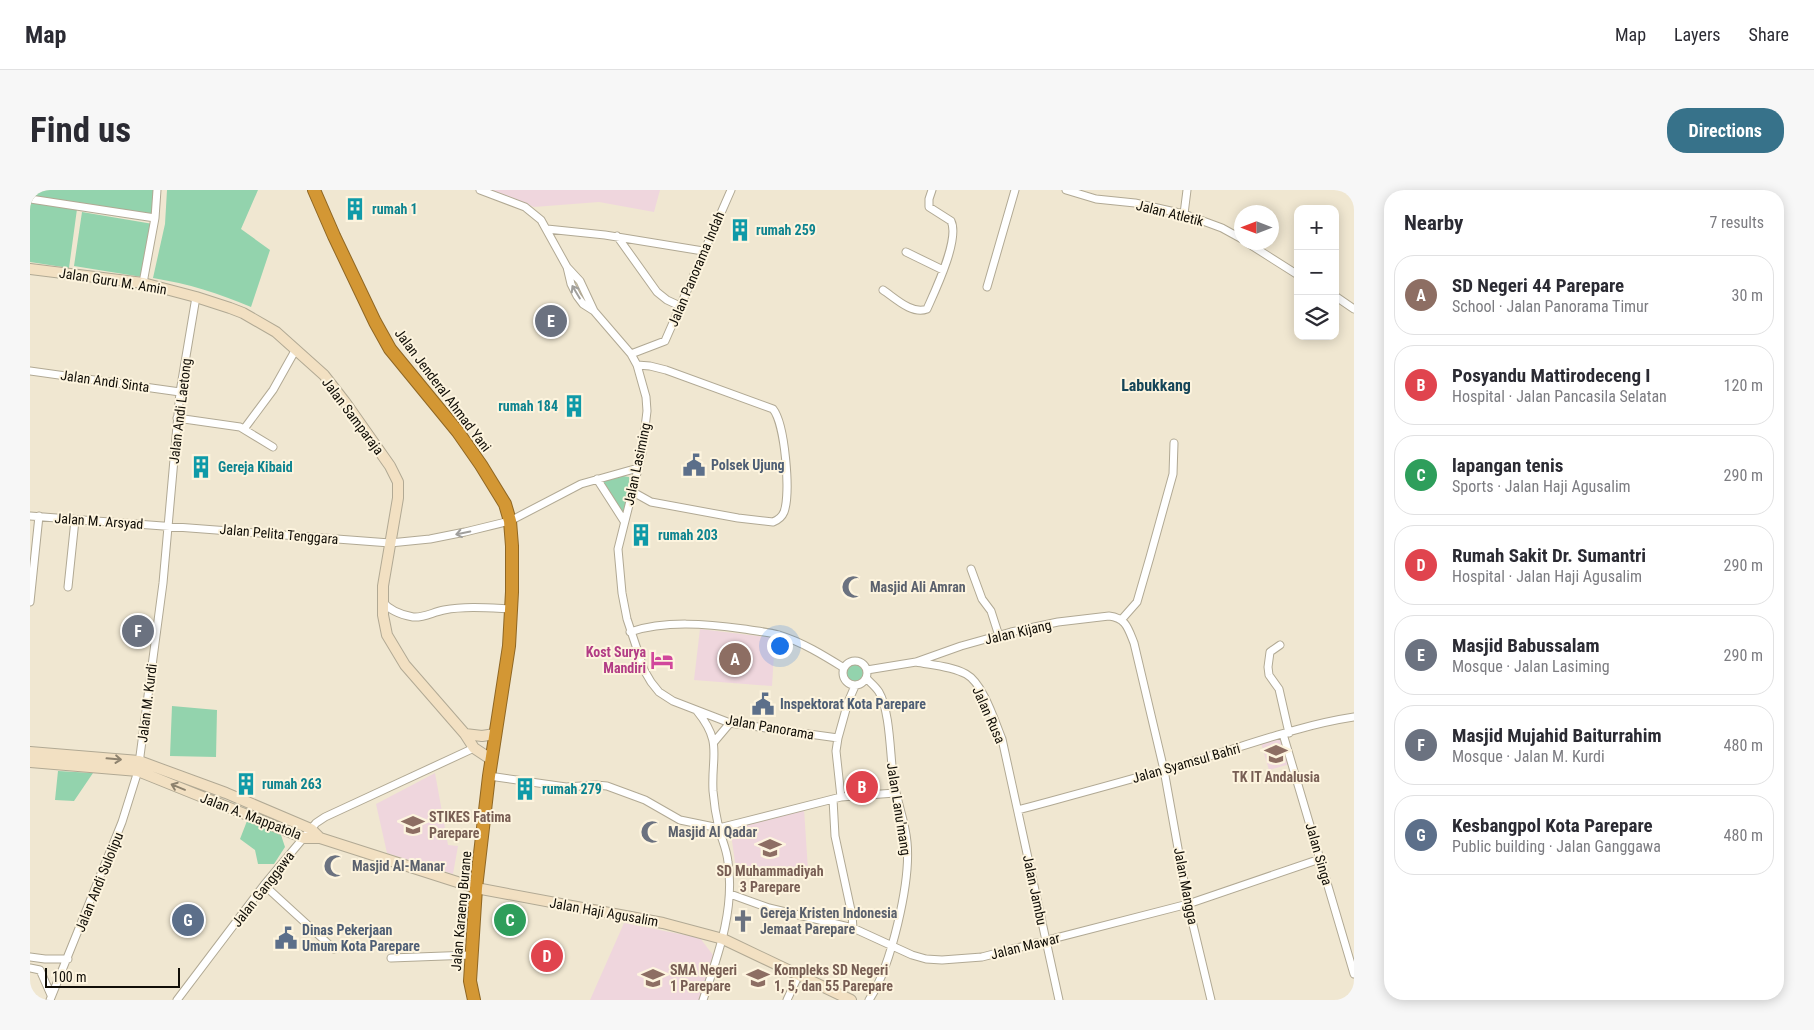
<!DOCTYPE html>
<html lang="en">
<head>
<meta charset="utf-8">
<style>
  :root { --surface:#fff; --page:#f7f7f7; --text:#2b2b33; --muted:#7c7c81; --line:#e1e1e2; --accent:#37728a }
  body { margin:0; font-family:"Roboto Condensed",sans-serif; background:var(--page); color:var(--text) }
  .controls { position:absolute; right:15px; top:15px; display:grid; overflow:hidden; border-radius:10px; box-shadow:0 2px 12px #0003 }
  .controls button { width:45px; height:45px; display:grid; place-items:center; padding:0; border:0; border-bottom:1px solid var(--line); background:var(--surface); color:var(--text); font:25px sans-serif }
  .compass { position:absolute; left:1204px; top:15px; width:45px; height:45px; border-radius:50%; background:var(--surface); box-shadow:0 2px 12px #0003; rotate:270deg }
  .scale { position:absolute; left:15px; bottom:12px; width:135px; box-sizing:border-box; padding-left:5px; border:2px solid #110e07; border-top:0; font-size:14px; line-height:18px; white-space:nowrap; color:#110e07; -webkit-text-stroke:4px #fdf4de; paint-order:stroke }
  .you { position:absolute; left:749px; top:455px; width:18px; height:18px; margin:-12px; border:4px solid #fff; border-radius:50%; background:#1a73e8; box-shadow:0 0 0 8px #1a73e833 }
  .badge { display:grid; place-items:center; width:32px; height:32px; border-radius:50%; background:var(--accent); color:#fff; font-size:16px; font-weight:700 }
  .pin { position:absolute; translate:-50% -50%; border:2px solid #fff; box-shadow:0 1px 5px #0006 }
  .list { margin:0; padding:0; list-style:none }
  h2 { display:flex; justify-content:space-between; align-items:center; height:65px; margin:0; padding:0 20px; font-size:21px }
  h2 small { font-size:16px; font-weight:400; color:var(--muted) }
  .list li { display:grid; grid-template-columns:32px 1fr auto; gap:15px; align-items:center; box-sizing:border-box; height:80px; margin:0 10px 10px; padding:0 10px; border:1px solid var(--line); border-radius:20px }
  .list b { display:block; font-size:19px; white-space:nowrap }
  .list p { margin:0; font-size:16px; white-space:nowrap; color:var(--muted) }
  .list em { font-size:16px; font-style:normal; color:var(--muted) }
  .icon { flex:none; width:28px; height:28px; fill:none; stroke:currentColor; stroke-width:2; stroke-linecap:round; stroke-linejoin:round }
  .map { position:relative; flex:none; width:1324px; height:810px; overflow:hidden; border-radius:20px }
  header { display:flex; align-items:center; gap:30px; box-sizing:border-box; height:70px; padding:0 25px; background:var(--surface); border-bottom:1px solid var(--line) }
  header strong { font-size:24px }
  nav { display:flex; gap:28px; margin-inline-start:auto; font-size:18px }
  .intro { display:flex; align-items:center; justify-content:space-between; box-sizing:border-box; height:120px; padding:0 30px }
  h1 { margin:0; font-size:35px }
  .button { padding:12px 22px; border-radius:20px; background:var(--accent); color:#fff; font-size:18px; font-weight:700 }
  main { display:flex; gap:30px; padding:0 30px }
  aside { flex:1; background:var(--surface); border-radius:20px; box-shadow:0 2px 12px #0003 }
  .map>svg:first-child { display:block }
</style>
</head>
<body>
<header>
<strong>Map</strong>
<nav><a>Map</a><a>Layers</a><a>Share</a></nav>
</header>
<div class="intro"><h1>Find us</h1><a class="button">Directions</a></div>
<main>
<div class="map">
<svg width="1324" height="810" viewBox="0 0 1324 810">
  <rect width="100%" height="100%" fill="#f0e7d1"/>
  <!-- education -->
  <path fill="#efd6dd" d="M462 0H630L624 22 569 12 504 17Z
    M670 439 745 448 742 496 664 490Z
    M1252 546 1260 574 1239 580 1231 553Z
    M405 583 418 655 428 656 423 684 357 663 346 614Z
    M774 619 778 680 706 679 700 637Z
    M594 733 670 748 683 765 669 810H560Z"/>
  <!-- green -->
  <path fill="#93d3ad" d="M0 0H124L122 27 0 6Z
    M137 0H228L211 39 240 60 221 117C188 103 159 94 123 88L135 34Z
    M0 12 47 19 39 78 0 72Z
    M52 22 123 34 112 87 44 76Z
    M593 286 599 287 602 294 593 324 573 291Z
    M815 482a10 10 0 1 1 20 0a10 10 0 1 1-20 0Z
    M142 516 187 520 186 567 140 566Z
    M28 581 63 583 44 611 25 610Z
    M217 631 251 645 255 657 244 674H228L225 660 210 649Z
    M466 721 497 726 494 740 464 735Z"/>
  <g fill="none" stroke-linecap="round" stroke-linejoin="round">
    <defs>
      <path id="street" d="M450 0 495 17 511 30 537 77 550 91 564 121
        M1036 0 1066 9 1105 13 1154 24 1192 38 1212 49
        M0 9 125 28
        M1154 24 1157 0
        M517 39 575 45 673 61
        M587 46 627 102 637 110 650 116
        M1216 52 1268 85
        M876 62 913 80
        M537 77 541 94 547 106 553 114 564 121 601 164 607 175 616 207 617 221 612 263 588 359 592 403 597 429 614 480 621 492 629 502 643 511 700 533 808 548 818 512 825 496
        M113 93 125 28 127 0
        M957 97 985 0
        M853 100C865 108 882 125 897 119 905 101 930 49 921 31L899 17V9L902 0
        M1305 106 1324 119
        M601 164 635 151 701 0
        M0 181 150 202
        M147 228 210 237 243 257
        M214 239 243 200 266 159
        M567 289 594 331
        M603 302 621 312 708 328 743 332C748 330 752 327 754 322 761 303 755 234 743 219L636 180 620 176 607 175
        M0 326 360 353 400 349 435 342 480 331 551 294 608 278
        M941 379 952 409 961 421 969 446
        M38 397 45 330
        M352 411C359 420 372 425 383 427 394 428 403 422 414 420 436 416 459 418 481 419
        M0 412 9 326
        M1092 429 1107 412 1120 367 1143 284 1144 253
        M600 442C636 430 677 434 714 439 726 441 738 442 749 445 772 452 793 465 814 478
        M1250 455 1240 462 1238 477 1239 485 1249 499 1259 543
        M813 483a12 12 0 1 1 24 0a12 12 0 1 1-24 0Z
        M886 472C902 475 921 476 936 484 953 493 965 532 972 549L1029 810
        M837 480 886 472 931 456 981 442 1028 432 1079 426C1096 428 1098 438 1104 453L1134 580 1158 714 1181 810
        M836 488C841 493 846 497 849 502 860 521 860 563 863 585 865 608 875 629 877 652 881 692 861 777 839 810
        M667 521C693 553 681 565 683 601 684 613 686 626 689 639 692 650 697 660 698 672 705 720 688 765 673 810
        M1253 544 1324 784
        M808 548 806 561 811 607
        M684 552 700 533
        M459 586 536 597 566 595 577 596 615 610 650 630 689 638 811 607 865 603
        M803 609 805 646 822 725 823 738
        M988 620C1047 604 1108 588 1167 570 1218 555 1271 535 1324 527
        M234 695 304 759
        M700 704 739 718 823 738 882 765 896 769 912 770 952 767 1158 714 1290 669
        M0 767 15 769H38
        M361 768 441 765
        M0 778 10 780 21 805
        M20 810 92 632 108 581 133 393 150 202 166 107
        M147 810 234 695 286 633 295 627 444 558
        M757 810 769 784"/>
      <path id="secondary" d="M0 79 113 93 166 107 200 118 213 123 246 142 294 185 315 212 360 276 368 292V308L353 396V425L357 445 375 475 435 544 444 558 462 570
        M435 544 452 546 465 544
        M0 562 109 571 196 603 281 639 290 648
        M0 572 108 581 274 648H290L446 698 633 733 693 749 821 810"/>
      <path id="highway" d="M284 0 304 46 345 132 360 159 428 242 451 275 475 314 480 331 482 356V402L479 456 459 586 446 698 440 791 444 810"/>
    </defs>
    <!-- street casing -->
    <use href="#street" stroke="#b1a994" stroke-width="9"/>
    <!-- secondary casing -->
    <use href="#secondary" stroke="#b1a994" stroke-width="12"/>
    <!-- highway casing -->
    <use href="#highway" stroke="#8f6724" stroke-width="14"/>
    <!-- street -->
    <use href="#street" stroke="#fff" stroke-width="7"/>
    <!-- secondary -->
    <use href="#secondary" stroke="#f2e0c2" stroke-width="10"/>
    <!-- highway -->
    <use href="#highway" stroke="#d39734" stroke-width="12"/>
  </g>
  <!-- one-way arrows -->
  <defs><path id="oneway-shaft" d="M-6 0H5M1.5-3L5.5 0L1.5 3" fill="none" stroke-width="1.6" stroke-linecap="round" stroke-linejoin="round" transform="scale(1.25)"/></defs>
  <g stroke="#a09f9c">
    <use href="#oneway-shaft" transform="translate(546 102) rotate(-121)"/>
    <use href="#oneway-shaft" transform="translate(433 343) rotate(168)"/>
  </g>
  <g stroke="#8d826e">
    <use href="#oneway-shaft" transform="translate(84 569) rotate(5)"/>
    <use href="#oneway-shaft" transform="translate(148 597) rotate(-158)"/>
  </g>
  <!-- icons -->
  <defs>
    <symbol id="building-bare" viewBox="-9 -9 18 18"><path d="M-4-6H4V6H1V3H-1V6H-4ZM-2.5-4.3h1.7v1.8h-1.7ZM.8-4.3h1.7v1.8H.8ZM-2.5-1h1.7V.8h-1.7ZM.8-1h1.7V.8H.8Z" fill="#0f9aa8" stroke="#fdf4de" stroke-width="2.5" paint-order="stroke"/></symbol>
    <symbol id="civic-bare" viewBox="-9 -9 18 18"><path d="M-.6-6.5H3V-4.5H.6V-3L4-1V1h2V6H-6V1h2V-1L-.6-3ZM-1.2 2.5V6h2.4V2.5Z" fill="#5c6f8a" stroke="#fdf4de" stroke-width="2.5" paint-order="stroke"/></symbol>
    <symbol id="mosque-bare" viewBox="-9 -9 18 18"><path d="M3.5-4.9A6 6 0 1 0 3.5 4.9A5 5 0 1 1 3.5-4.9Z" fill="#6b7280" stroke="#fdf4de" stroke-width="2.5" paint-order="stroke"/></symbol>
    <symbol id="hotel-bare" viewBox="-9 -9 18 18"><path d="M-6-4.5h1.5V1H6V5H4.5V3h-9V5H-6ZM-4 0a1.8 1.8 0 1 1 3.6 0ZM.5 0V-2.5h3Q6-2.5 6 0Z" fill="#d1479c" stroke="#fdf4de" stroke-width="2.5" paint-order="stroke"/></symbol>
    <symbol id="school-bare" viewBox="-9 -9 18 18"><path d="M0-5L7-2L0 1L-7-2ZM-4 1L0 2.5L4 1V4Q0 6-4 4Z" fill="#8d6e63" stroke="#fdf4de" stroke-width="2.5" paint-order="stroke"/></symbol>
    <symbol id="university-bare" viewBox="-9 -9 18 18"><path d="M0-5L7-2L0 1L-7-2ZM-4 1L0 2.5L4 1V4Q0 6-4 4Z" fill="#8d6e63" stroke="#fdf4de" stroke-width="2.5" paint-order="stroke"/></symbol>
    <symbol id="church-bare" viewBox="-9 -9 18 18"><path d="M-1.2-6h2.4v3.5h3.3v2.4h-3.3V6h-2.4V-.1h-3.3v-2.4h3.3Z" fill="#6b7280" stroke="#fdf4de" stroke-width="2.5" paint-order="stroke"/></symbol>
  </defs>
  <g fill-rule="evenodd">
    <use href="#building-bare" x="309" y="3" width="32" height="32"/>
    <use href="#building-bare" x="694" y="24" width="32" height="32"/>
    <use href="#building-bare" x="528" y="200" width="32" height="32"/>
    <use href="#civic-bare" x="648" y="259" width="32" height="32"/>
    <use href="#building-bare" x="155" y="261" width="32" height="32"/>
    <use href="#building-bare" x="595" y="329" width="32" height="32"/>
    <use href="#mosque-bare" x="807" y="381" width="32" height="32"/>
    <use href="#hotel-bare" x="616" y="454" width="32" height="32"/>
    <use href="#civic-bare" x="717" y="498" width="32" height="32"/>
    <use href="#school-bare" x="1230" y="548" width="32" height="32"/>
    <use href="#building-bare" x="200" y="578" width="32" height="32"/>
    <use href="#building-bare" x="479" y="583" width="32" height="32"/>
    <use href="#university-bare" x="367" y="619" width="32" height="32"/>
    <use href="#mosque-bare" x="606" y="626" width="32" height="32"/>
    <use href="#school-bare" x="724" y="642" width="32" height="32"/>
    <use href="#mosque-bare" x="289" y="660" width="32" height="32"/>
    <use href="#church-bare" x="697" y="715" width="32" height="32"/>
    <use href="#civic-bare" x="240" y="732" width="32" height="32"/>
    <use href="#school-bare" x="607" y="772" width="32" height="32"/>
    <use href="#school-bare" x="712" y="772" width="32" height="32"/>
  </g>
  <g text-anchor="middle" stroke-width="4" stroke-linejoin="round" paint-order="stroke">
    <!-- culture labels -->
    <g font-size="14" font-weight="bold" fill="#0d838f" stroke="#fdf4de" text-anchor="start">
      <text x="342" y="24">rumah 1</text>
      <text x="726" y="45">rumah 259</text>
      <text x="528" y="221" text-anchor="end">rumah 184</text>
      <text x="188" y="282">Gereja Kibaid</text>
      <text x="628" y="350">rumah 203</text>
      <text x="232" y="599">rumah 263</text>
      <text x="512" y="604">rumah 279</text>
    </g>
    <!-- street labels -->
    <g font-size="14" fill="#110e07" stroke="#fdf4de">
      <text transform="translate(1140 23) rotate(14)" y="5">Jalan Atletik</text>
      <text transform="translate(666 79) rotate(-67)" y="5">Jalan Panorama Indah</text>
      <text transform="translate(83 91) rotate(9)" y="5">Jalan Guru M. Amin</text>
      <text transform="translate(75 191) rotate(8)" y="5">Jalan Andi Sinta</text>
      <text transform="translate(413 200) rotate(53)" y="5">Jalan Jenderal Ahmad Yani</text>
      <text transform="translate(150 221) rotate(-83)" y="5">Jalan Andi Laetong</text>
      <text transform="translate(323 226) rotate(53)" y="5">Jalan Samparaja</text>
      <text transform="translate(607 274) rotate(-78)" y="5">Jalan Lasiming</text>
      <text transform="translate(69 331) rotate(4)" y="5">Jalan M. Arsyad</text>
      <text transform="translate(249 344) rotate(5)" y="5">Jalan Pelita Tenggara</text>
      <text transform="translate(988 442) rotate(-13)" y="5">Jalan Kijang</text>
      <text transform="translate(117 513) rotate(-83)" y="5">Jalan M. Kurdi</text>
      <text transform="translate(959 525) rotate(66)" y="5">Jalan Rusa</text>
      <text transform="translate(740 537) rotate(10)" y="5">Jalan Panorama</text>
      <text transform="translate(1156 573) rotate(-16)" y="5">Jalan Syamsul Bahri</text>
      <text transform="translate(869 619) rotate(81)" y="5">Jalan Lanu'mang</text>
      <text transform="translate(221 626) rotate(21)" y="5">Jalan A. Mappatola</text>
      <text transform="translate(1289 664) rotate(74)" y="5">Jalan Singa</text>
      <text transform="translate(69 692) rotate(-68)" y="5">Jalan Andi Sulolipu</text>
      <text transform="translate(1156 696) rotate(79)" y="5">Jalan Mangga</text>
      <text transform="translate(233 699) rotate(-52)" y="5">Jalan Ganggawa</text>
      <text transform="translate(1005 700) rotate(78)" y="5">Jalan Jambu</text>
      <text transform="translate(431 721) rotate(-85)" y="5">Jalan Karaeng Burane</text>
      <text transform="translate(574 722) rotate(10)" y="5">Jalan Haji Agusalim</text>
      <text transform="translate(995 756) rotate(-14)" y="5">Jalan Mawar</text>
    </g>
    <!-- service labels -->
    <g font-size="14" font-weight="bold" fill="#4e5e75" stroke="#fdf4de" text-anchor="start">
      <text x="681" y="280">Polsek Ujung</text>
      <text x="750" y="519">Inspektorat Kota Parepare</text>
      <text x="272" y="745">Dinas Pekerjaan<tspan x="272" dy="16">Umum Kota Parepare</tspan></text>
    </g>
    <!-- worship labels -->
    <g font-size="14" font-weight="bold" fill="#5b616d" stroke="#fdf4de" text-anchor="start">
      <text x="840" y="402">Masjid Ali Amran</text>
      <text x="638" y="647">Masjid Al Qadar</text>
      <text x="322" y="681">Masjid Al-Manar</text>
      <text x="730" y="728">Gereja Kristen Indonesia<tspan x="730" dy="16">Jemaat Parepare</tspan></text>
    </g>
    <!-- hotel labels -->
    <g font-size="14" font-weight="bold" fill="#b23c85" stroke="#fdf4de" text-anchor="end">
      <text x="616" y="467">Kost Surya<tspan x="616" dy="16">Mandiri</tspan></text>
    </g>
    <!-- education labels -->
    <g font-size="14" font-weight="bold" fill="#785e54" stroke="#fdf4de" text-anchor="start">
      <text x="1246" y="592" text-anchor="middle">TK IT Andalusia</text>
      <text x="399" y="632">STIKES Fatima<tspan x="399" dy="16">Parepare</tspan></text>
      <text x="740" y="686" text-anchor="middle">SD Muhammadiyah<tspan x="740" dy="16">3 Parepare</tspan></text>
      <text x="640" y="785">SMA Negeri<tspan x="640" dy="16">1 Parepare</tspan></text>
      <text x="744" y="785">Kompleks SD Negeri<tspan x="744" dy="16">1, 5, dan 55 Parepare</tspan></text>
    </g>
    <!-- quarter labels -->
    <g font-size="16" font-weight="bold" fill="#154558" stroke="#fdf4de">
      <text x="1126" y="201">Labukkang</text>
    </g>
  </g>
</svg>
<div class="controls">
<button>+</button>
<button>−</button>
<button><svg class="icon" aria-label="layers" viewBox="0 0 24 24"><path d="M12 4l9 5-9 5-9-5zM3 14l9 5 9-5"/></svg></button>
</div>
<svg class="compass" viewBox="-18 -18 36 36"><path d="M0-13l5 13h-10z" fill="#e53935"/><path d="M0 13l5-13h-10z" fill="#7c7c81"/></svg>
<div class="scale">100 m</div>
<div class="you"></div>
<div class="pin badge" style="left:705px;top:469px;background:#8d6e63">A</div>
<div class="pin badge" style="left:832px;top:597px;background:#e0444e">B</div>
<div class="pin badge" style="left:480px;top:730px;background:#2e9e5b">C</div>
<div class="pin badge" style="left:517px;top:766px;background:#e0444e">D</div>
<div class="pin badge" style="left:521px;top:131px;background:#6b7280">E</div>
<div class="pin badge" style="left:108px;top:441px;background:#6b7280">F</div>
<div class="pin badge" style="left:158px;top:730px;background:#5c6f8a">G</div>
</div>
<aside>
<h2>Nearby<small>7 results</small></h2>
<ul class="list">
<li><span class="badge" style="background:#8d6e63">A</span><div><b>SD Negeri 44 Parepare</b><p>School · Jalan Panorama Timur</p></div><em>30 m</em></li>
<li><span class="badge" style="background:#e0444e">B</span><div><b>Posyandu Mattirodeceng I</b><p>Hospital · Jalan Pancasila Selatan</p></div><em>120 m</em></li>
<li><span class="badge" style="background:#2e9e5b">C</span><div><b>lapangan tenis</b><p>Sports · Jalan Haji Agusalim</p></div><em>290 m</em></li>
<li><span class="badge" style="background:#e0444e">D</span><div><b>Rumah Sakit Dr. Sumantri</b><p>Hospital · Jalan Haji Agusalim</p></div><em>290 m</em></li>
<li><span class="badge" style="background:#6b7280">E</span><div><b>Masjid Babussalam</b><p>Mosque · Jalan Lasiming</p></div><em>290 m</em></li>
<li><span class="badge" style="background:#6b7280">F</span><div><b>Masjid Mujahid Baiturrahim</b><p>Mosque · Jalan M. Kurdi</p></div><em>480 m</em></li>
<li><span class="badge" style="background:#5c6f8a">G</span><div><b>Kesbangpol Kota Parepare</b><p>Public building · Jalan Ganggawa</p></div><em>480 m</em></li>
</ul>
</aside>
</main>
</body>
</html>
